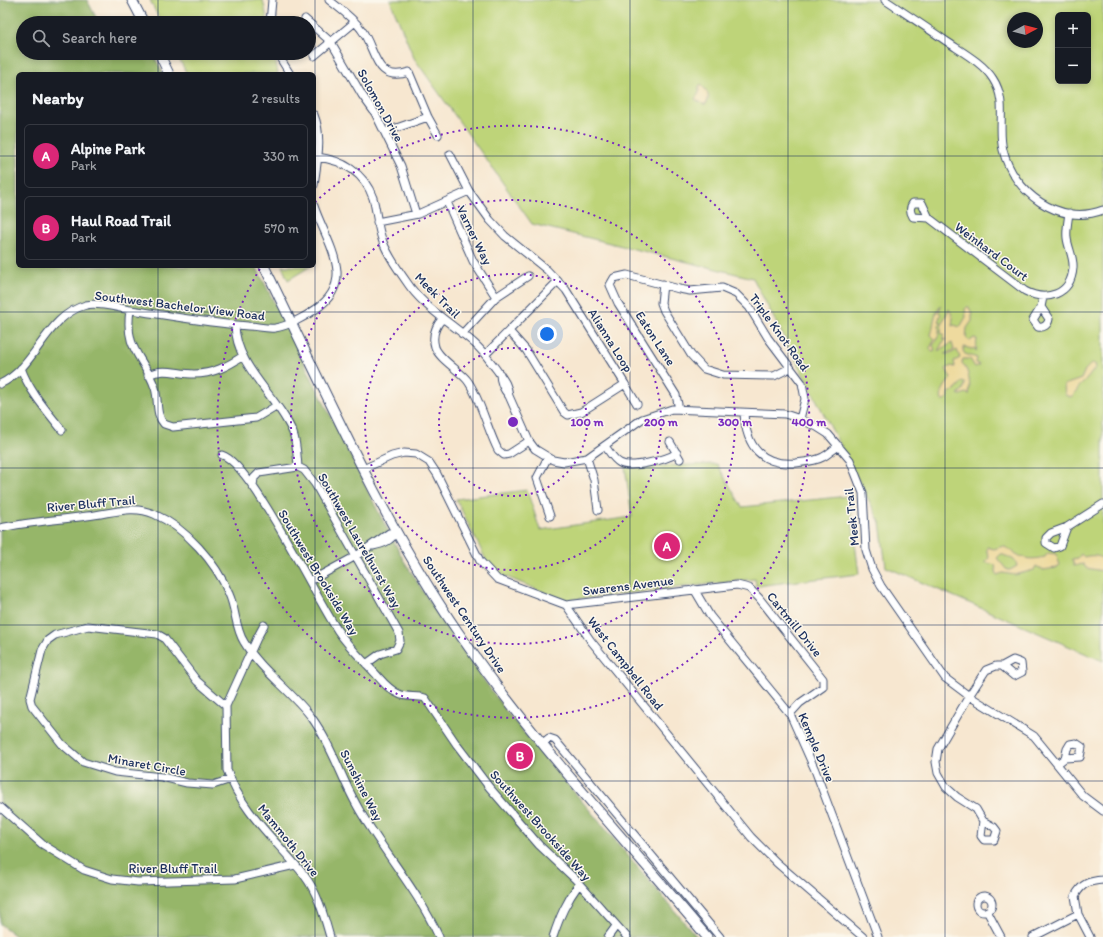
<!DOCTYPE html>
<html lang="en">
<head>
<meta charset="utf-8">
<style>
  :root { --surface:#171b24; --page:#242831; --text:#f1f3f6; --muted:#9ea1a6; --line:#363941; --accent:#db2777 }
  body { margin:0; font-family:Itim,sans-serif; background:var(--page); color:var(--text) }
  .controls { position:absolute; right:12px; top:12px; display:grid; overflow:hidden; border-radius:6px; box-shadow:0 2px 6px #0003 }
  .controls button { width:36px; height:36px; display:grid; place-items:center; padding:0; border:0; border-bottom:1px solid var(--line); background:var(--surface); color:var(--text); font:20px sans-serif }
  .compass { position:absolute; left:1007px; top:12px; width:36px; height:36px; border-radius:50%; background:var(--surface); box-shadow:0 2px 6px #0003; rotate:83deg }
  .you { position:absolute; left:547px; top:334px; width:14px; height:14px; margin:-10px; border:3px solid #fff; border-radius:50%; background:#1a73e8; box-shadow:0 0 0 6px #1a73e833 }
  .badge { display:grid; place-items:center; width:26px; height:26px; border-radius:50%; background:var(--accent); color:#fff; font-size:13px; font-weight:700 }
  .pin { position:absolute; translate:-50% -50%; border:2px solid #fff; box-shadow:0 1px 4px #0006 }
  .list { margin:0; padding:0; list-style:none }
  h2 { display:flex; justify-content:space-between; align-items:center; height:52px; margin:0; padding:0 16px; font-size:17px }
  h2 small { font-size:13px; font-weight:400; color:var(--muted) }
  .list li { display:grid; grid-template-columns:26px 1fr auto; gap:12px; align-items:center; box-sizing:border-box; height:64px; margin:0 8px 8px; padding:0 8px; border:1px solid var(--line); border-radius:6px }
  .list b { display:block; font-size:15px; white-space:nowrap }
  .list p { margin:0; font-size:13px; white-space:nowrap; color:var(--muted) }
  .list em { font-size:13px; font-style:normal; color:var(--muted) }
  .icon { flex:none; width:22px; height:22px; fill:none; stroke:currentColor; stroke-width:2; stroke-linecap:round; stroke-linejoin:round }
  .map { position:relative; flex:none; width:1103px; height:937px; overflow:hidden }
  .search { position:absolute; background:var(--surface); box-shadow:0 2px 6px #0003; left:16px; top:16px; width:300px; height:44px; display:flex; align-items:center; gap:10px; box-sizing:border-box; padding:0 14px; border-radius:22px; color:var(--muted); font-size:15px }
  .panel { position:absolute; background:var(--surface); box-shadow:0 2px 6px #0003; left:16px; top:72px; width:300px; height:196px; border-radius:6px }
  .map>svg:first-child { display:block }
</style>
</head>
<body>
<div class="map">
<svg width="1103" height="937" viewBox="0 0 1103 937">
  <rect width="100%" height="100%" fill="#fbf7ec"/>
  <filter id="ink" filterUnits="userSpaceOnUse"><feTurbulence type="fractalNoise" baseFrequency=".025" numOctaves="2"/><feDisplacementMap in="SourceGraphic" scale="8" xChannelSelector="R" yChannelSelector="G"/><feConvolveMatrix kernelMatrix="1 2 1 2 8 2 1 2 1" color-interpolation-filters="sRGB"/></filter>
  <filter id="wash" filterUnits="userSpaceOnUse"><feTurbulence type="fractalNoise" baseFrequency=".012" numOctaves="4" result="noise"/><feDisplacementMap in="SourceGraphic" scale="16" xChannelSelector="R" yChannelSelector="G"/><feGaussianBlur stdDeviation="0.9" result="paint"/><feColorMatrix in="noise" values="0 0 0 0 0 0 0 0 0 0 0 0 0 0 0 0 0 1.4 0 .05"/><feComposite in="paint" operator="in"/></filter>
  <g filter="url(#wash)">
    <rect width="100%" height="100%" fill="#f7e7d0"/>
    <!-- green -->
    <path fill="#bed479" stroke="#6c826c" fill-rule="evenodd" d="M150 0H263L268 23H161Z
      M390 0H1103V661L886 567 880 522 753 278 532 224 414 58ZM1058 15H1088V81H1058ZM1013 18H1037V42H1013Z
      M176 53H274L278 74H187Z
      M282 266H311L288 280Z
      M717 464 742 507 849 496 859 574 756 586 755 579 567 600 558 598 499 574 492 569 487 562 456 499 527 490 540 530 632 517 625 467Z"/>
    <!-- forest -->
    <path fill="#96b669" stroke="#587264" d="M0 0H87L99 23H23V53H116L117 55 153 53 163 74H18V266H256L381 517 403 559 443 623 509 715 697 937H17L0 924Z"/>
    <!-- sand -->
    <path fill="#eeda9e" stroke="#84847e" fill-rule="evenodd" d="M701 85C707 90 711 97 706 104H703L695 99 699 93V86Z
      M941 306 939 312 941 315 939 317 940 318 938 320 941 323 939 325C940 331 938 340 933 345L935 351 932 352 930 348 935 339 931 335C934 326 933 313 941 306Z
      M967 307H969L972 314V321L967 328 966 338 970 341 974 338 977 339C976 343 977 348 976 352L975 348 972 349 964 347 963 351 965 354 977 358 976 363 980 365 975 367 970 359H963L962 363C969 370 971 385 969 395L966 393 960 395 958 394 963 390 965 383 962 382 954 391 948 393V398L942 401C939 392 946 385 951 378L946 369 951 366 955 367 954 361 960 358 957 350 950 354H945L954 350 952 343 938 351 943 342 946 340 943 338 945 335 941 333 942 323 949 309 953 317 952 326 954 325 960 327 966 317 965 309Z
      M1091 364H1095L1096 367C1091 373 1087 380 1081 385 1076 389 1077 394 1070 397L1065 395 1064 385 1081 379 1085 370Z
      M1003 546C1021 556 1023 562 1045 557L1048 553 1056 554 1060 565 1056 568 1043 570 1036 566 1034 570 1015 575 1003 573 997 575 995 565 985 562 989 558 987 552V547L994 549ZM1001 554C1007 557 1016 558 1017 566L1010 570H1007L997 558Z
      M1081 554 1084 557C1090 555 1098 555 1103 559V571L1086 568 1083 564 1074 566 1072 559 1078 558Z"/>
  </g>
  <g filter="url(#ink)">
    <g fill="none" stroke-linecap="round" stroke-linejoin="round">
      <defs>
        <path id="minor" d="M329 0C340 9 352 17 361 29 376 48 374 84 409 72L428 117 438 135
          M885 0C906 14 926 27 946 41 962 52 983 63 993 79 1008 102 997 126 1003 150 1013 192 1059 227 1103 210
          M305 19 331 42 362 95 375 113 401 166 416 214
          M270 23 272 0
          M277 53 290 74
          M314 56 355 22
          M314 115C323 137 317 162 314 185
          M385 132 428 117
          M450 154 469 191 490 220 505 236 547 270 566 290 625 384 581 412 568 415 564 412 526 350 509 331
          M317 157C342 160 364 172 373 198 377 212 377 227 383 242 389 258 401 274 411 288 429 311 454 325 475 344 484 352 489 360 496 369 503 379 508 384 509 396L529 441 535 449 553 460 564 462 587 458 642 419 672 409 785 414 800 419 817 427 828 434 850 460 863 493 866 550 872 569 881 586 945 678 969 696 1034 736 1083 796 1103 811
          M447 202 473 261 496 297
          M929 218 913 217C910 212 909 208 913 203H922L929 218 1025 291C1046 302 1071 295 1073 268 1074 257 1068 248 1067 238 1066 230 1068 221 1069 213
          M377 222 418 214 469 191
          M663 284 661 303 664 311 691 355 704 369 723 375 774 376 790 368
          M1041 307 1049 319C1048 325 1044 328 1038 327L1033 320 1041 307 1043 297
          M130 310C124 351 144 356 155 388 159 401 155 414 164 424L173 427 256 418 276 406
          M442 319C435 327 432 337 435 347 439 359 459 370 467 380 479 395 488 431 498 450L504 455 509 454 529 441
          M235 325C236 368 278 396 293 433 297 444 297 456 298 467
          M462 334 496 297 528 276
          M486 354 558 281
          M21 368C29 391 47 411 62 430
          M500 374C500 383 503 389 509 396
          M148 375C164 367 177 374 194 374 213 374 228 366 243 356
          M0 384C37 367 45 316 86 305 99 302 117 308 131 310 170 316 208 323 248 326 257 326 266 329 275 328 288 326 305 317 316 309 329 300 338 287 337 271 335 249 321 227 314 206
          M625 384 637 404
          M679 409 676 395 618 303 610 285 614 278 627 275 679 289 690 291 722 288 736 294 749 307 768 338 802 383 805 399 800 419
          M744 413C746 447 762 466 796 463 805 462 816 461 823 457 829 454 833 449 839 446
          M670 442 680 459
          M605 446C609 451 613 459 620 463 631 469 666 460 677 453
          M222 455C251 463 317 600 338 631 348 646 360 657 372 670 380 678 388 690 399 694 406 698 417 695 425 698L457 745 489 787 539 845 575 879 627 937
          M548 457 537 478 550 516
          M587 458 594 480 598 510
          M363 469 392 456 404 453 416 454 429 462 437 474 480 561 497 579 566 605 591 641 751 837 777 863 863 937
          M253 486 254 478 259 473 298 467 304 470 315 484 399 633 400 641 396 649 380 654 366 664
          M1067 527 1060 546 1054 548 1046 543V538L1051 533 1067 527 1103 504
          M0 528C29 522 58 520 87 516 110 514 132 504 154 514 186 528 216 562 229 594 236 609 235 628 244 642 261 671 292 691 312 718 333 747 342 781 360 811 385 854 418 891 439 937
          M373 546C383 544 391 541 396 532
          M310 581 356 556 389 533 396 532
          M694 589 710 616 790 714 815 770 878 937
          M566 605 737 585 749 588 759 598 823 679V687L800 703 790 714
          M264 625 257 638 226 706 227 770C242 813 277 841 304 875 318 893 324 916 330 937
          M226 706 197 681 164 638 157 634 88 626 55 635 48 640 42 650 30 699 32 706 62 744 83 762 115 772 162 777 187 783 213 785 231 779
          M543 743 549 738 555 740 720 937
          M1057 764 1065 758 1080 757 1082 747 1076 743 1070 744 1067 749 1065 758
          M0 807 42 844 84 870 112 879 138 882 235 879 295 865
          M983 821 981 836 984 840H994L997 831 994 827 983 821 976 809 957 797 946 787 938 773 936 762 938 749 969 696 986 670 996 666H1002L1013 660 1021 663 1022 672 1014 676 1002 666
          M976 904a8 8 0 1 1 16 0a8 8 0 1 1-16 0Z
          M987 911 1001 937
          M553 937C560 916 566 902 579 884
          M608 937 616 926
          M1033 937 1078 914
          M1090 937 1078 914 1075 896C1082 883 1089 881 1103 880"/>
        <path id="major" d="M132 0 144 23
          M159 53 169 74
          M264 266C325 390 380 518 458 632 532 740 623 837 707 937"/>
      </defs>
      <!-- minor casing -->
      <use href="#minor" stroke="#3c4b6f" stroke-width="9"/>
      <!-- major casing -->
      <use href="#major" stroke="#3c4b6f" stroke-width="11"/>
      <!-- minor -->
      <use href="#minor" stroke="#fff" stroke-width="7"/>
      <!-- major -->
      <use href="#major" stroke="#fff" stroke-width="9"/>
    </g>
  </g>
  <!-- grid -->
  <path fill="none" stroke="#1b2f5e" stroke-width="1" stroke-opacity="0.55" d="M158 0V23M315 0V937M473 0V937M630 0V937M788 0V937M945 0V937M158 53V74M0 156H18M314 156H1103M158 266V937M0 312H1103M0 468H1103M0 625H1103M0 781H1103"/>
  <!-- distance rings -->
  <g fill="none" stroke="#7b2cbf" stroke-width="2" stroke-dasharray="2 4">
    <circle cx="513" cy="422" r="74"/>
    <circle cx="513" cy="422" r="148"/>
    <circle cx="513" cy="422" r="222"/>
    <path d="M315 202A296 296 0 1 1 261 267"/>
  </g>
  <g text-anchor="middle" stroke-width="3" stroke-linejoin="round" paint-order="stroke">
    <!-- street labels -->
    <g font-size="13" fill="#1b2f5e" stroke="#fbf7ec">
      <text transform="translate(381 105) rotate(61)" y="5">Solomon Drive</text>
      <text transform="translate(475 235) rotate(64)" y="5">Varner Way</text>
      <text transform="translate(992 251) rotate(37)" y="5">Weinhard Court</text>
      <text transform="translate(438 295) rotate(45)" y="5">Meek Trail</text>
      <text transform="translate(180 305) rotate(7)" y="5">Southwest Bachelor View Road</text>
      <text transform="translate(780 332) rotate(54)" y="5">Triple Knot Road</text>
      <text transform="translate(656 338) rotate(57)" y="5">Eaton Lane</text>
      <text transform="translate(611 340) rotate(58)" y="5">Alianna Loop</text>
      <text transform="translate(91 503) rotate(-5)" y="5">River Bluff Trail</text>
      <text transform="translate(851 517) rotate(-96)" y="5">Meek Trail</text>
      <text transform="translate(360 540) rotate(60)" y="5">Southwest Laurelhurst Way</text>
      <text transform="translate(319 572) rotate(59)" y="5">Southwest Brookside Way</text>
      <text transform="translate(628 585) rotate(-7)" y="5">Swarens Avenue</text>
      <text transform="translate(465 614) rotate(56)" y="5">Southwest Century Drive</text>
      <text transform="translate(795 624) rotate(51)" y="5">Cartmill Drive</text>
      <text transform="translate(626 663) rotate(52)" y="5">West Campbell Road</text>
      <text transform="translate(817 747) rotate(67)" y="5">Kemple Drive</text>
      <text transform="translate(147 764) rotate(10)" y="5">Minaret Circle</text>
      <text transform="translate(362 785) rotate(63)" y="5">Sunshine Way</text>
      <text transform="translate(541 825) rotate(48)" y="5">Southwest Brookside Way</text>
      <text transform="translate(289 840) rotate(51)" y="5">Mammoth Drive</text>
      <text x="173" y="873">River Bluff Trail</text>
    </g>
  </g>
  <circle cx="513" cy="422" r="6" fill="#7b2cbf" stroke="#fbf7ec" stroke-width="2"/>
  <g font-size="12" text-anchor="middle" font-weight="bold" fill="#7b2cbf" stroke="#fbf7ec" stroke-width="3" stroke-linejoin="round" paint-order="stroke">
    <text x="587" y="426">100 m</text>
    <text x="661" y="426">200 m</text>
    <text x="735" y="426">300 m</text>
    <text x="809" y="426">400 m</text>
  </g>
</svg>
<div class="controls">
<button>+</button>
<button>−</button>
</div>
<svg class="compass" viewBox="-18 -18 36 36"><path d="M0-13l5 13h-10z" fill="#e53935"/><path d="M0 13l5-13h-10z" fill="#9ea1a6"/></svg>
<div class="you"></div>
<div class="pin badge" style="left:667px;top:546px">A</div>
<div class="pin badge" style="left:520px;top:756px">B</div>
<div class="search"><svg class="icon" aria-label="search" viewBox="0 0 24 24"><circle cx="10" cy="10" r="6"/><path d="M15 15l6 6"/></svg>Search here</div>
<section class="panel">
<h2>Nearby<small>2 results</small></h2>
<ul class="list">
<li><span class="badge">A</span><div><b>Alpine Park</b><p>Park</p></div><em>330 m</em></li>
<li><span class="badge">B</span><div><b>Haul Road Trail</b><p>Park</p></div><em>570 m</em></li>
</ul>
</section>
</div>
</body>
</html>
